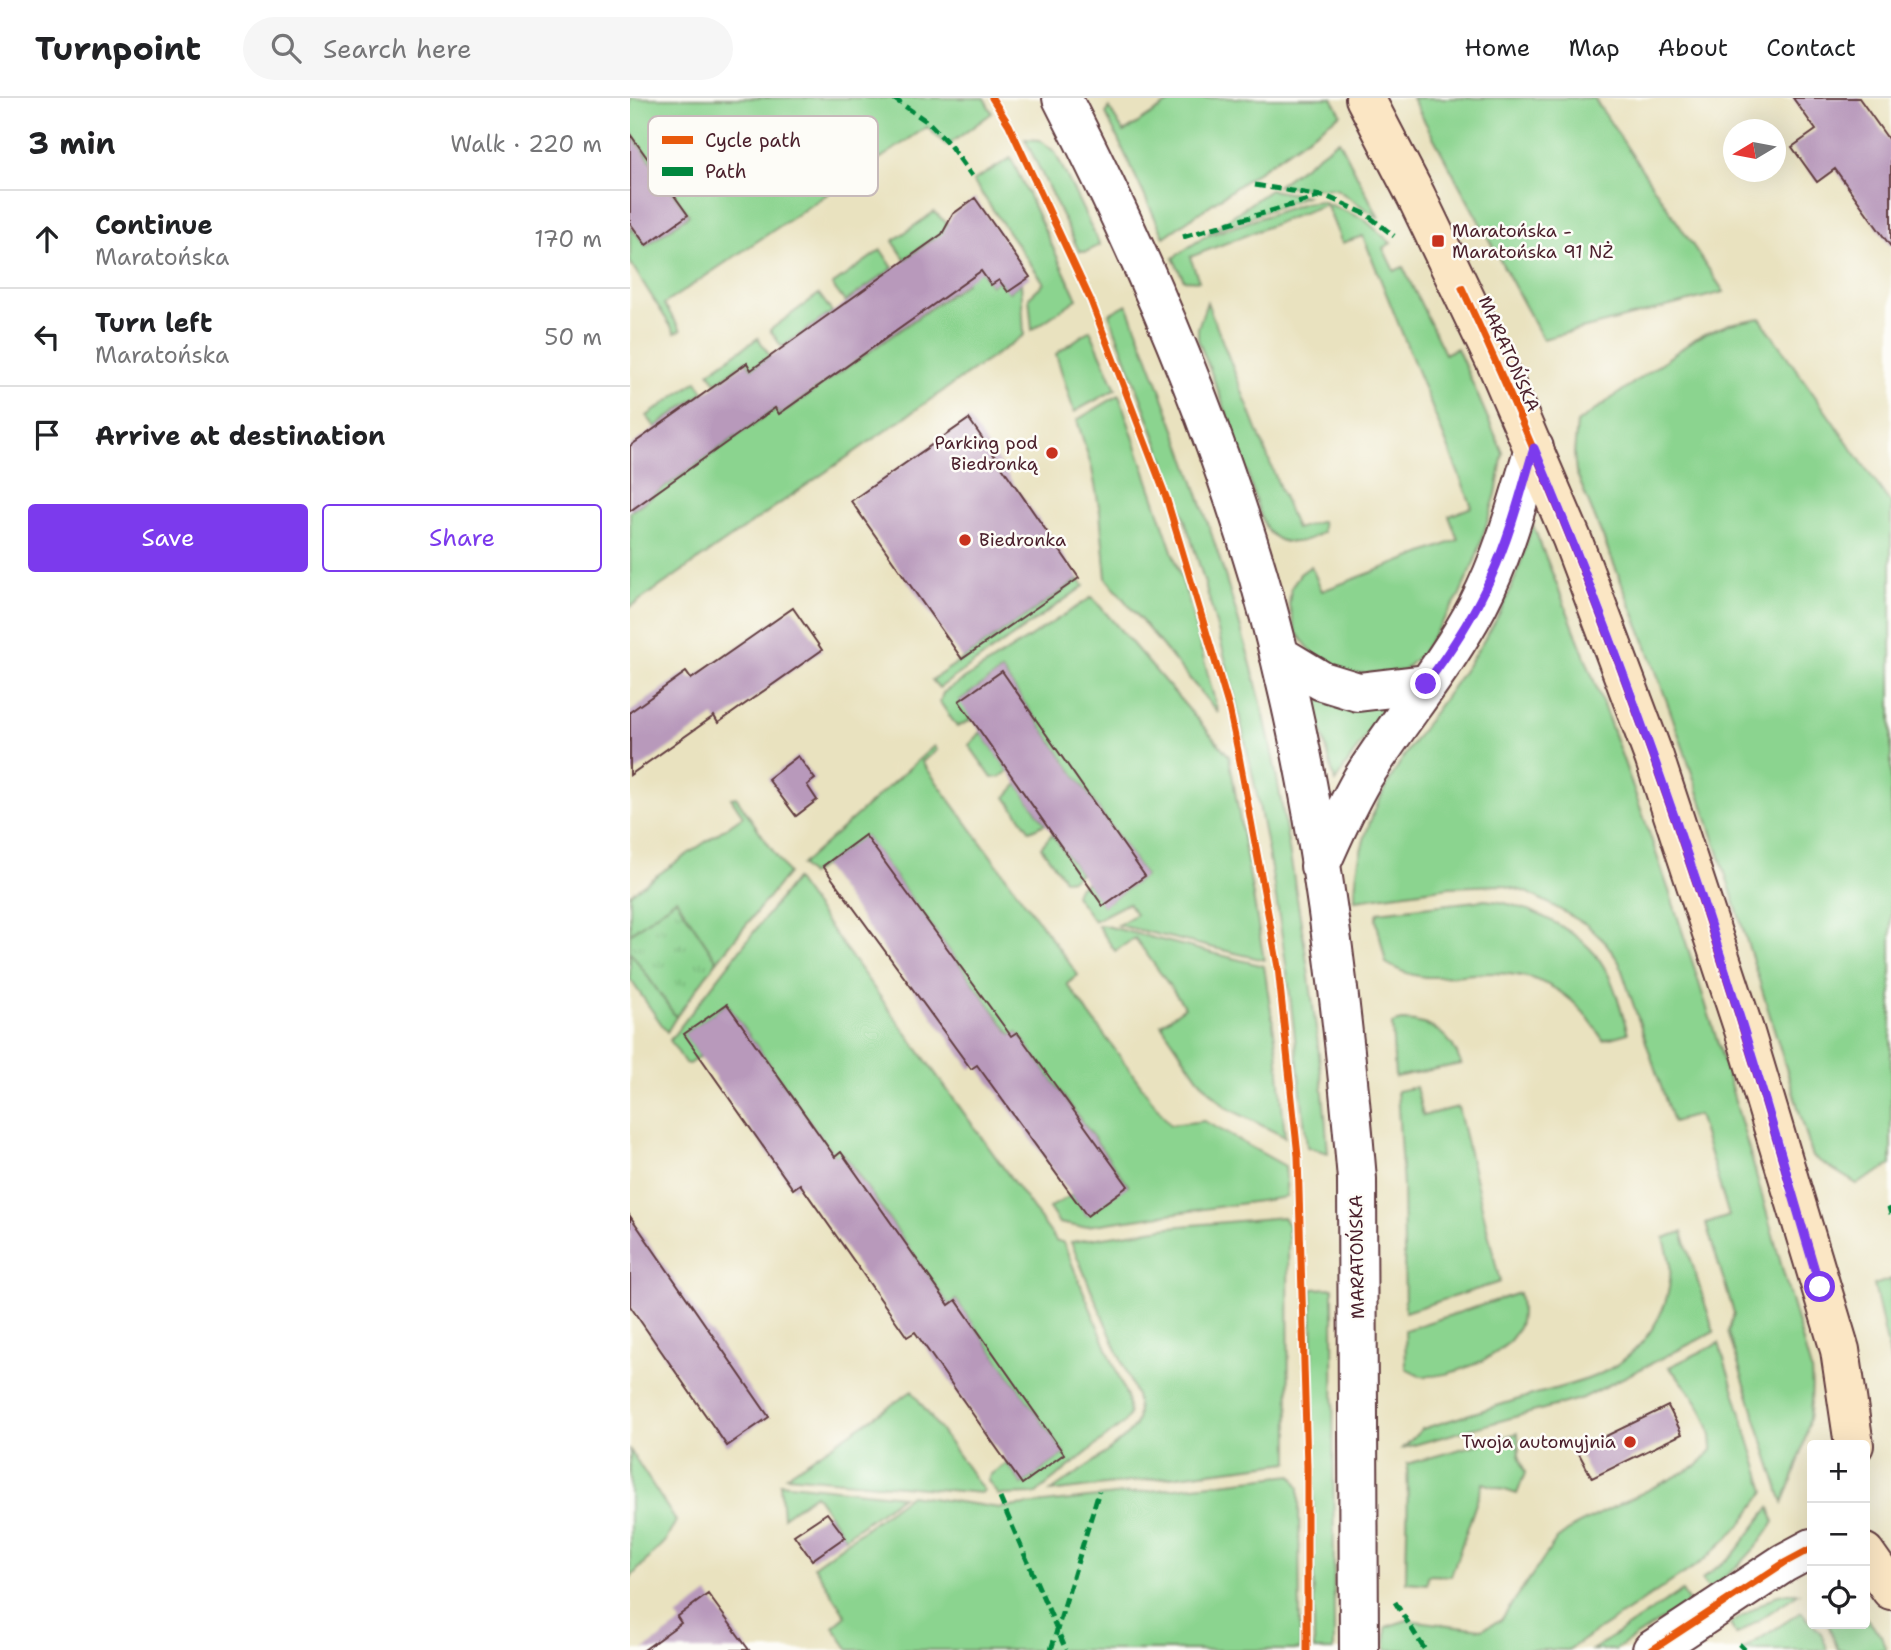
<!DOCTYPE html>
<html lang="en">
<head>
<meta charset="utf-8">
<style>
  :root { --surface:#fff; --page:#f6f6f6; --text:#202124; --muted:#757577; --line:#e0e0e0; --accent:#7c3aed }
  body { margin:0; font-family:"Shantell Sans",sans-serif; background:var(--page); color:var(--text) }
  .controls { position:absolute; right:21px; bottom:21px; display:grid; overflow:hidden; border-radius:7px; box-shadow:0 7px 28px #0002 }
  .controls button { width:63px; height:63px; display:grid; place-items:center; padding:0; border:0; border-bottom:2px solid var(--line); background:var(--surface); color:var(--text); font:35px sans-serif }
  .compass { position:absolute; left:1093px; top:21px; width:63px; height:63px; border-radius:50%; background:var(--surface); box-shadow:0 7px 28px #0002; rotate:260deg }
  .stop { position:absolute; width:21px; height:21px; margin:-16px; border:5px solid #7c3aed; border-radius:50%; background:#fff }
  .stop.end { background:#7c3aed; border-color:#fff; box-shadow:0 2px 7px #0008 }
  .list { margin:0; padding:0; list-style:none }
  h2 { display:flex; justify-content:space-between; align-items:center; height:91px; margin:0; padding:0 28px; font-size:30px }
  h2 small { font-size:23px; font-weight:400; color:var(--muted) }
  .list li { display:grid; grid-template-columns:46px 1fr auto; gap:21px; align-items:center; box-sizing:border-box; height:98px; padding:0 28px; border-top:2px solid var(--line) }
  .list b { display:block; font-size:26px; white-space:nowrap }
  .list p { margin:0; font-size:23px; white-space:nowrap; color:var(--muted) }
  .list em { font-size:23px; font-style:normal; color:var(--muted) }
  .actions { display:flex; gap:14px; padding:21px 28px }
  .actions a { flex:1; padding:16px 0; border:2px solid var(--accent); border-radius:7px; text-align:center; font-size:24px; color:var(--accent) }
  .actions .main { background:var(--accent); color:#fff }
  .icon { flex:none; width:38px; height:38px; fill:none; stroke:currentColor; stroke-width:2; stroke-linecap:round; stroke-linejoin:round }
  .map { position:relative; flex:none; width:1261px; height:1552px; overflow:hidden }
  header { display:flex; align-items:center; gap:42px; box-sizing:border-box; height:98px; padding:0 35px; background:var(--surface); border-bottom:2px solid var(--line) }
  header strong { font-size:33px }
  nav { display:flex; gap:38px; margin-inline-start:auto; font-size:24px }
  .search { width:490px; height:63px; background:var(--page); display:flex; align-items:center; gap:18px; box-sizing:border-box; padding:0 24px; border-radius:38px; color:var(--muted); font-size:26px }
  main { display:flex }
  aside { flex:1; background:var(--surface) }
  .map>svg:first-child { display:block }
</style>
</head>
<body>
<header>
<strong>Turnpoint</strong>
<div class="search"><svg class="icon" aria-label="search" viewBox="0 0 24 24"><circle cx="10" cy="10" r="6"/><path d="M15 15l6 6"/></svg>Search here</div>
<nav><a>Home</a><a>Map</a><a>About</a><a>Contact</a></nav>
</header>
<main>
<aside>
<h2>3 min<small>Walk · 220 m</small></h2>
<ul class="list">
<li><svg class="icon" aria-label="ahead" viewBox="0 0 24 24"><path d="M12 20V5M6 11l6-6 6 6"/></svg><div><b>Continue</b><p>Maratońska</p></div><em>170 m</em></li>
<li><svg class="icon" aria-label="left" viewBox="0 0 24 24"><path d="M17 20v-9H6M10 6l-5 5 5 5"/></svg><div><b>Turn left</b><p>Maratońska</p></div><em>50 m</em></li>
<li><svg class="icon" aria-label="arrive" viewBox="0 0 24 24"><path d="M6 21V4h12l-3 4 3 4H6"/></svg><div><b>Arrive at destination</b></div></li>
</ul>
<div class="actions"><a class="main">Save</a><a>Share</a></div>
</aside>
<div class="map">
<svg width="1261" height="1552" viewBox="0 0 1261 1552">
  <defs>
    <pattern id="park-tufts" width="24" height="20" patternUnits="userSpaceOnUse" patternTransform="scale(1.75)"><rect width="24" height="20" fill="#8bd48f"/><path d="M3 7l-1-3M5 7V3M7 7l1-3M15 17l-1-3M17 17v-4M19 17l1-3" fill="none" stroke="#79b67c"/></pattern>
  </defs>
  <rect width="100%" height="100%" fill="#fdfcf7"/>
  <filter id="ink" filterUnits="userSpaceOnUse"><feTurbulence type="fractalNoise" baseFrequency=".0143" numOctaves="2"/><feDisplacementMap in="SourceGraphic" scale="14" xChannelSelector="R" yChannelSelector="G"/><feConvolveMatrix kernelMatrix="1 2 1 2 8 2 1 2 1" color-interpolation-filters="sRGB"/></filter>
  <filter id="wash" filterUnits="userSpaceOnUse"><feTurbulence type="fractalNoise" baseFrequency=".00686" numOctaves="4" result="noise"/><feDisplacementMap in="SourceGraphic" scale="28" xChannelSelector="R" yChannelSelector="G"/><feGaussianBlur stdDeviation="1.57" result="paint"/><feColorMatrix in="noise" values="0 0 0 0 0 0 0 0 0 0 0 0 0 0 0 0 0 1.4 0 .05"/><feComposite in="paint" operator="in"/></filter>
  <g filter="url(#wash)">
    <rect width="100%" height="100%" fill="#e9e2bf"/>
    <!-- green -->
    <path fill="#8bd48f" stroke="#6a7a5d" stroke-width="2" d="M0 0H354L362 15 317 48 297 29 34 206 51 232 45 235 0 164V128L16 148 59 117 0 34Z
      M546 0H702L711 16 534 139 476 16 479 10 494 34Z
      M782 0H964L1094 194 913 241Z
      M395 41 410 42 425 54 470 147 456 154 449 153Z
      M709 42 749 120 706 91 647 88Z
      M381 60 447 201 402 232 399 199 414 185 343 83Z
      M640 92 676 98 578 135Z
      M691 103 734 121 761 145 753 150 764 173 773 169 815 256 827 250 873 355 866 396 846 460 829 498 791 556 773 573 719 576 685 558 666 534 659 507 661 490 670 476 681 468 692 493 828 442 819 418 842 409 733 138 712 145 696 106 560 159 569 183 554 182 543 160 574 139 674 105Z
      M304 114 318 126 361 187 369 182 379 194 391 185 394 237 0 509V414L145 311 150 317 336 185 304 140 275 161 263 143Z
      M251 152 263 170 215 204 202 187Z
      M189 196 202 214 152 249 140 232Z
      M577 204 666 431 692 423 693 434C677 444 654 451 639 434 631 426 621 387 617 374 602 329 586 285 568 242V230Z
      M497 206C548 335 596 466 630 601 645 662 655 725 665 788 680 877 692 965 698 1055L677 1049C671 993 665 937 658 881 641 750 611 613 575 486 548 394 513 306 479 216Z
      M1130 220 1261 406V1067L1227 1086 1183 1059C1132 890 1081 722 1020 557 997 496 971 435 946 374L944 356 947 325 1068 239 1099 226Z
      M460 232 486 291 444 314 426 256Z
      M128 240 140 258 122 271 116 263 86 285 79 274Z
      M67 283 74 294 25 329 17 318Z
      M489 297 557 497 588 615 476 480 470 414 462 371 447 322Z
      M902 425C974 601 1038 780 1093 962 1124 1065 1151 1169 1181 1272 1185 1319 1171 1362 1153 1405L1098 1234 1104 1215 1076 1126 1099 1118 1068 1017 1043 1024 989 864 976 845 957 827 916 804 896 794 872 787 820 789 725 802C725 695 808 620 859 534 880 499 893 463 902 425Z
      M449 481 454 488 309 590 302 582Z
      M462 499 599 658 634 862 488 827 506 816 498 805 464 823 445 797 447 791 457 784 473 807 515 778 372 573 330 602 343 621 327 629 310 604 313 595Z
      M681 592 758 605 705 684Z
      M351 634 379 673 370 679 362 680 339 647Z
      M304 648 307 652 292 664 448 877 437 886 540 1027 574 1023 655 1068 657 1099 450 1129 429 1125 419 1110 442 1097 457 1117 498 1087 387 934 382 938 235 738 180 777 171 767Z
      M388 686 415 726 400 733 376 699Z
      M106 699 158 775 87 863 46 801 0 836V796L113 718 101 700Z
      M422 736 450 775 442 781 435 782 411 749Z
      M165 781 427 1144H433L497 1299 499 1317 494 1325 405 1396 368 1397 358 1383 360 1377 377 1365 392 1386 434 1356 326 1202 319 1207 212 1054 205 1059 97 906 55 936 70 958 59 966 55 965 40 942Z
      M855 802C895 805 954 833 974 869 986 888 991 913 998 935L973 942C944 891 902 870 844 876 809 879 787 885 756 865L746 821 748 814Z
      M472 827 634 868 647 952 655 1039 595 1009 568 980 531 926 555 909 505 840 485 853 468 828Z
      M0 853 46 919 37 934 0 881Z
      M771 923C802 923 822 937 831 966L765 979 762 926Z
      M786 989 793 1018 828 1009 870 1184 775 1214 773 1089 767 993Z
      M653 1119 658 1127 659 1364 420 1394C439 1380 497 1344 506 1325 510 1316 507 1306 506 1297L441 1144 540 1129Z
      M1052 1134 1084 1234 953 1300 773 1350 792 1331C827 1320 863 1309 899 1298 922 1291 948 1286 970 1276 1011 1257 1044 1212 1040 1166 1039 1157 1036 1148 1034 1140Z
      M1261 1181V1264L1244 1187Z
      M703 1190 704 1552H684L682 1191Z
      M889 1195C891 1208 893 1220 887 1232 874 1259 819 1281 791 1278 785 1277 781 1273 776 1270L775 1232Z
      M1089 1245 1135 1393 1110 1428 1073 1463 938 1552H756V1529L777 1522 852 1531 871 1522 927 1441 943 1429 1067 1368 1082 1352C1083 1319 1060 1292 1039 1269Z
      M282 1293 354 1393 351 1395 156 1378Z
      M888 1335 889 1357 895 1375 887 1396 853 1385 821 1478 798 1477 797 1486 776 1484C776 1445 779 1405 777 1366Z
      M0 1352 46 1423 36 1442 0 1480Z
      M662 1377 669 1390 670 1552H219L203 1529 216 1518 184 1468 280 1397 370 1410Z
      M150 1385 272 1398 215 1439 185 1396 153 1419Z
      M1140 1409 1144 1424C1127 1452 1106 1472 1079 1491L1072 1481 1104 1456Z
      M1052 1493 1059 1504 985 1552H962Z
      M1157 1495H1169L1106 1537 1100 1526 1145 1498Z
      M1171 1514 1191 1535 1198 1552H1113Z
      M1235 1519 1251 1537 1256 1552H1208L1198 1526H1235Z"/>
    <!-- park -->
    <path fill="url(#park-tufts)" stroke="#6a7a5d" stroke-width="2" d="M46 801 87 863 46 919 0 853V836Z"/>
    <g id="blocks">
      <!-- building -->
      <path fill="#b899bb" d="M1163 0H1229L1261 45V149L1205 71 1187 84 1162 49 1186 32Z
        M0 36 58 117 16 147 0 125Z
        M345 100 400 179 378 194 369 182 361 187 351 173 149 316 145 310 0 413V348L117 265 121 272 312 136 323 116Z
        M339 321 449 480 332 561 221 403Z
        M163 510 192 552 88 625 84 618 0 677V614L56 574 61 581Z
        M372 573 515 778 473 808 329 603Z
        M168 658 185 681 177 687 187 702 166 718 138 681Z
        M235 737 381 938 387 934 498 1088 457 1118 347 967 341 971 193 768Z
        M97 906 205 1059 211 1054 319 1207 326 1202 434 1356 392 1386 285 1234 277 1239 170 1086 163 1091 54 936Z
        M0 1118 139 1319 97 1348 0 1208Z
        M1038 1308 1052 1336 962 1380 947 1352Z
        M197 1415 215 1439 182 1462 164 1437Z
        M78 1496 119 1552H14L51 1525 47 1519Z"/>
    </g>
  </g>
  <g filter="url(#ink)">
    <use href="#blocks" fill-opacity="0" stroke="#623c41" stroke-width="2"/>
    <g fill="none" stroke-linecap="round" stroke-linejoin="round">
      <defs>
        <path id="tertiary" d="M432 0C511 154 579 311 628 477 685 673 710 878 727 1081L729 1552
          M649 557 692 583 728 594 796 586
          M690 768C703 738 716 709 732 681 769 622 816 568 848 507 874 457 888 403 904 350
          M1022 1552 1154 1465 1182 1450"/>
        <path id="secondary" d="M735 0 786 98 869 271 942 441 1024 659 1115 935 1210 1252 1224 1347
          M1235 1455 1261 1492"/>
      </defs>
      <!-- tertiary casing -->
      <use href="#tertiary" stroke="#623c41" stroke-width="42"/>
      <!-- secondary casing -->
      <use href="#secondary" stroke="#623c41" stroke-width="42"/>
      <!-- tertiary -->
      <use href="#tertiary" stroke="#fff" stroke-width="38"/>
      <!-- secondary -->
      <use href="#secondary" stroke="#fbe6c4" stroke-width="38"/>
      <!-- quiet -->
      <path stroke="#00873e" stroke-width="5" stroke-dasharray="10 5" stroke-linecap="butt" d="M263 0 299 25 319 46 342 78
        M625 87 698 99 736 116 764 138
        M553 139 688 99
        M1259 1109 1261 1116
        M370 1400 436 1552
        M765 1504 795 1552
        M1109 1546 1115 1552
        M421 1552 469 1393"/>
      <defs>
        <path id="cycleway" d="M362 0 379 27 461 203 536 399 599 610 608 653 648 869 668 1058 677 1369V1552
          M832 190C967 480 1071 782 1160 1089
          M1022 1552 1154 1465 1182 1450"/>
      </defs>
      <!-- cycleway casing -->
      <use href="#cycleway" stroke="#fdfcf7" stroke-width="11"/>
      <!-- cycleway -->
      <use href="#cycleway" stroke="#e8590c" stroke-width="7"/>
    </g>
  </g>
  <g fill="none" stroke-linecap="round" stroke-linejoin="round" filter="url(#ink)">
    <!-- route -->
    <path stroke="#7c3aed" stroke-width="9" d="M796 586C821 552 844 518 861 479 880 438 891 394 904 350 985 543 1055 740 1116 939 1142 1022 1165 1106 1190 1189"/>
  </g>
  <!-- markers -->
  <g fill="#c8321e" stroke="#fdfcf7" stroke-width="2.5">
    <rect x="801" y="136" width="14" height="14" rx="3.5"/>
    <circle cx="422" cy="355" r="7"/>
    <circle cx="335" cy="442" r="7"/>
    <circle cx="1000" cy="1344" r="7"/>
  </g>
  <g text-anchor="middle" stroke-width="5" stroke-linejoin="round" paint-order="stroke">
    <!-- poi labels -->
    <g font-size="18" fill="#4a1f2b" stroke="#fdfcf7" text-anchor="start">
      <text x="822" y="139">Maratońska -<tspan x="822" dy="21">Maratońska 91 NŻ</tspan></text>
      <text x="408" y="351" text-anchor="end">Parking pod<tspan x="408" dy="21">Biedronką</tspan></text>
      <text x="349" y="448">Biedronka</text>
      <text x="986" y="1350" text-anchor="end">Twoja automyjnia</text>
    </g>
    <!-- street labels -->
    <g font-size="18" fill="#4a1f2b" stroke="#fdfcf7">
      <text transform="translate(879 256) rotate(66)" y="6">MARATOŃSKA</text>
      <text transform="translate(727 1159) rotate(-91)" y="6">MARATOŃSKA</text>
    </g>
  </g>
  <!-- legend -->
  <rect x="18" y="18" width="230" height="80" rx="10" fill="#fdfcf7" stroke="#c7baba" stroke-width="2"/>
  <rect x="32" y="38" width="31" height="8" fill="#e8590c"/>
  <rect x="32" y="69" width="31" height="9" fill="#00873e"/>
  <g font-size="19" fill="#4a1f2b">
    <text x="75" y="49">Cycle path</text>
    <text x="75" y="80">Path</text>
  </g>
</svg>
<div class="controls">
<button>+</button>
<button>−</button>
<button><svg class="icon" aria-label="locate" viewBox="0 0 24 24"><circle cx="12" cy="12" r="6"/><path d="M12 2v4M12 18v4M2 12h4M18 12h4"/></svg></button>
</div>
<svg class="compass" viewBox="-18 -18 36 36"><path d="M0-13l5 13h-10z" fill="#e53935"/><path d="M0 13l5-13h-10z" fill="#757577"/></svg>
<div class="stop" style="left:1190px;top:1189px"></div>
<div class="stop end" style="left:796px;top:586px"></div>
</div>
</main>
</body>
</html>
